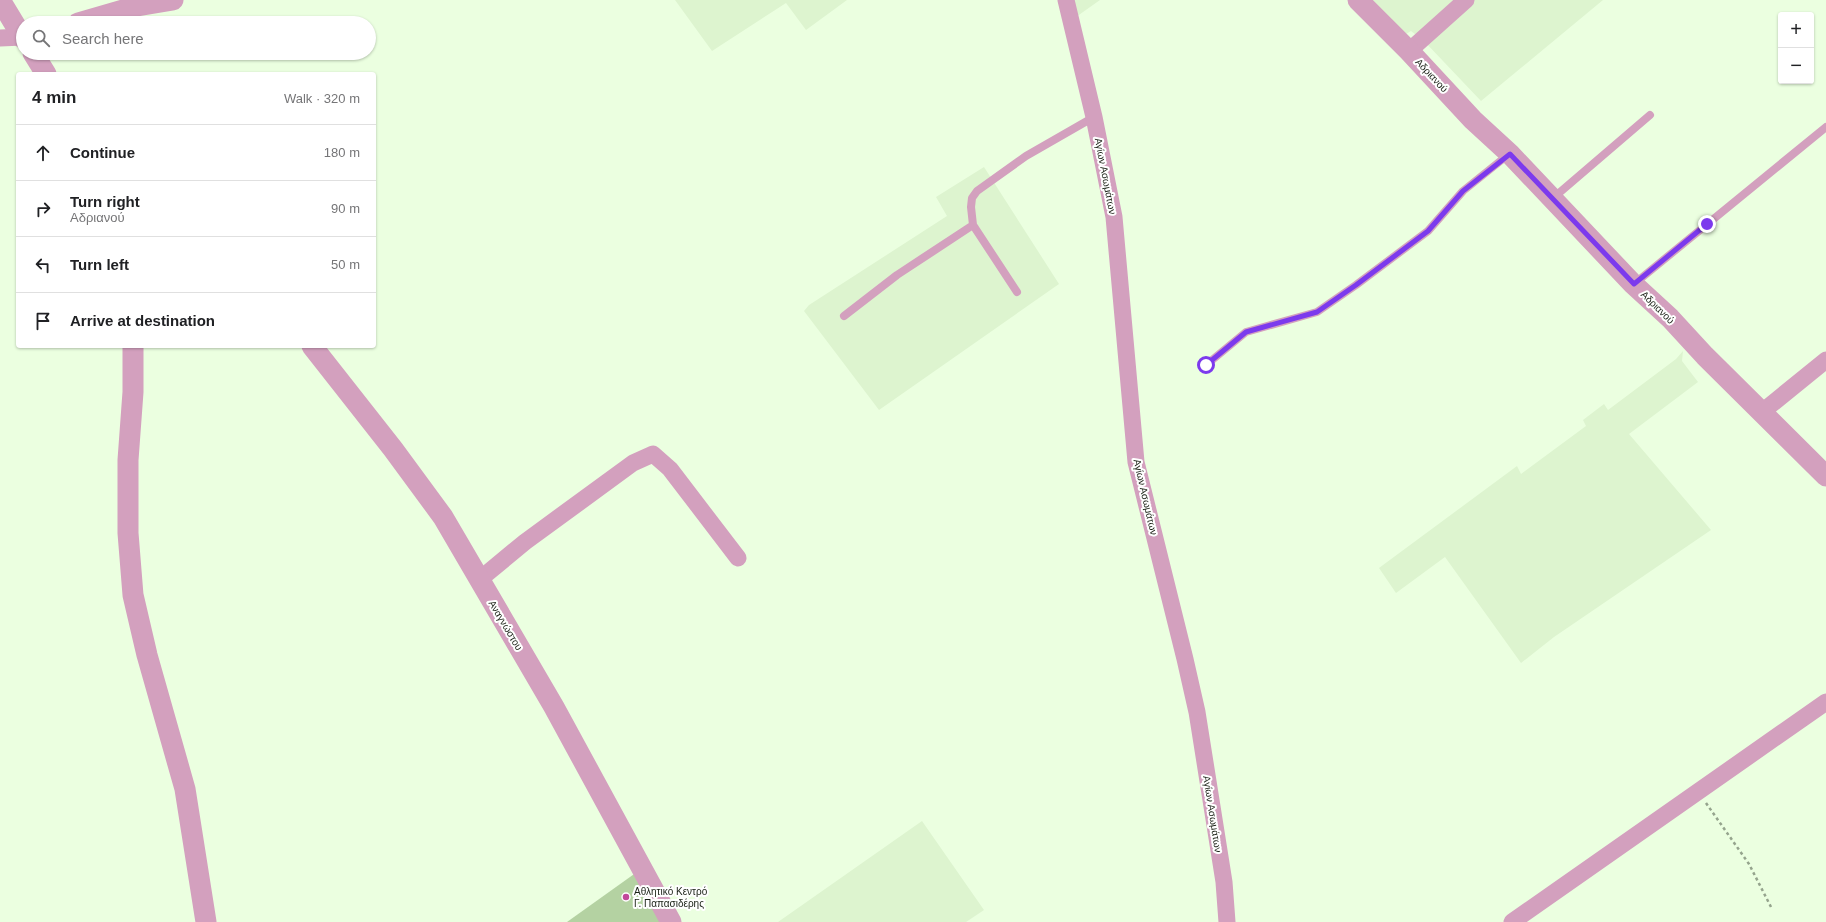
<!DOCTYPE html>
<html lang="en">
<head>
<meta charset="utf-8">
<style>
  :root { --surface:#fff; --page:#f2f2f2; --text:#202124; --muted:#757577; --line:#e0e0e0 }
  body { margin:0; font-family:Helvetica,sans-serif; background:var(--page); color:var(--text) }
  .controls { position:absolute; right:12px; top:12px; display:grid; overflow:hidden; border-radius:4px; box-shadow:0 1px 3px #0004 }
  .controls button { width:36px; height:36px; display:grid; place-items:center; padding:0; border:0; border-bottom:1px solid var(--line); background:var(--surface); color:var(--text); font:20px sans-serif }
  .stop { position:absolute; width:12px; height:12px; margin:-9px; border:3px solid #7c3aed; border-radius:50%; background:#fff }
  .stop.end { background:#7c3aed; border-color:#fff; box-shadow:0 1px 4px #0008 }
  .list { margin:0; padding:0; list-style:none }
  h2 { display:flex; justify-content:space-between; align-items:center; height:52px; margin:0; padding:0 16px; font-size:17px }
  h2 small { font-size:13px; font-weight:400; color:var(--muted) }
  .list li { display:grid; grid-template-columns:26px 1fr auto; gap:12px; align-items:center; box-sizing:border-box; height:56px; padding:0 16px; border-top:1px solid var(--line) }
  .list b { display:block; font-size:15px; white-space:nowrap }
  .list p { margin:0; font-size:13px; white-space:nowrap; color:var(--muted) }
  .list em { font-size:13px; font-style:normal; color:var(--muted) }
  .icon { flex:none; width:22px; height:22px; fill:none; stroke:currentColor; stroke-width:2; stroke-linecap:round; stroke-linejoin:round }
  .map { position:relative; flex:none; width:1826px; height:922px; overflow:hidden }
  .search { position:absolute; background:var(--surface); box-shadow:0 1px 3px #0004; left:16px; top:16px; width:360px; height:44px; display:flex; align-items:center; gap:10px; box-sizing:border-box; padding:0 14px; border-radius:22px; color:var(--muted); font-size:15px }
  .panel { position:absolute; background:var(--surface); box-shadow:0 1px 3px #0004; left:16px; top:72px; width:360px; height:276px; border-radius:4px }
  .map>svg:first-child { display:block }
</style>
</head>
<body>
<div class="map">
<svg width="1826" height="922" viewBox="0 0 1826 922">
  <rect width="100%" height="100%" fill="#ebffe0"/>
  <!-- built -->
  <path fill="#ddf4cf" d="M675 0H847L806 30 786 3 712 51Z
    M1073 0H1100L1076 17Z
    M1367 0H1603L1481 101 1424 41 1411 31 1406 34Z
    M984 167 1059 284 879 410 804 311 809 305 947 216 936 197Z
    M1683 351 1682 361 1698 382 1629 434 1711 530 1554 637 1521 663 1445 557 1396 593 1379 568 1517 466 1521 474 1586 426 1583 420 1604 404 1608 410 1676 359Z
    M922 821 984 910 966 922H778Z"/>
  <!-- green -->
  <path fill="#b4d2a2" d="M637 872 665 922H567Z"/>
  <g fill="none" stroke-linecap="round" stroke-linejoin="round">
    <!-- path -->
    <path stroke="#95a48d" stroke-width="2.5" stroke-dasharray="3 3" stroke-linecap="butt" d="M1706 803 1749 864 1771 907"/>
    <!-- service -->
    <path stroke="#d3a0be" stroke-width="8" d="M1552 199 1650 115
      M1634 284 1826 127
      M1017 292 973 225 971 207 972 198 977 191 1026 156 1094 117
      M844 316 897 275 973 225
      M1206 365 1246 332 1317 312 1356 285 1428 231 1463 191 1509 154"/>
    <!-- minor -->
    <path stroke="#d3a0be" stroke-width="17" d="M1066 0 1094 117 1114 217 1136 462 1185 659 1197 712 1224 882 1227 922
      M0 38 23 37
      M1409 51 1466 0
      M1762 412 1826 360
      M479 580 525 542 633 463 653 454 670 469 738 558
      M1512 922 1826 702"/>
    <!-- tertiary -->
    <path stroke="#d3a0be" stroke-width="21" d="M0 0 23 38
      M1358 0 1409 51 1473 120 1510 154 1633 284 1670 318 1705 356 1826 476
      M78 23 137 6 173 0
      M33 53 46 74
      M133 346V392L128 460V533L133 595 147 655 185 789 206 922
      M312 346 393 449 443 517 554 707 671 922"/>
  </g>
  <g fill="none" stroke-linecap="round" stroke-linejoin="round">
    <!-- route -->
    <path stroke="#7c3aed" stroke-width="5" d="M1206 365 1246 332 1317 312 1356 285 1428 231 1463 191 1510 154 1634 284 1707 224"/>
  </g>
  <!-- markers -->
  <circle fill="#c2489b" stroke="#fff" stroke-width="1.5" cx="626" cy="897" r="4"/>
  <g text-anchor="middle" stroke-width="4" stroke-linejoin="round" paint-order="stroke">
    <!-- street labels -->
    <g font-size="10" fill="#192015" stroke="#fff">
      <text transform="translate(1432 75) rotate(47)" y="4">Αδριανού</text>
      <text transform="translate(1106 176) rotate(79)" y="4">Αγίων Ασωμάτων</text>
      <text transform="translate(1658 307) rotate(44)" y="4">Αδριανού</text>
      <text transform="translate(1146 497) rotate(77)" y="4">Αγίων Ασωμάτων</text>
      <text transform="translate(506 625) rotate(59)" y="4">Αναγνώστου</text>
      <text transform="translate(1213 814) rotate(81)" y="4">Αγίων Ασωμάτων</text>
    </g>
    <!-- poi labels -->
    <g font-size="10" fill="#192015" stroke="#fff" text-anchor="start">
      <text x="634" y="895">Αθλητικό Κεντρό<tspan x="634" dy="12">Γ. Παπασιδέρης</tspan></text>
    </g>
  </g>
</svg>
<div class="controls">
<button>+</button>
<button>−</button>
</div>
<div class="stop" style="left:1206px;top:365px"></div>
<div class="stop end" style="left:1707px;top:224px"></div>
<div class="search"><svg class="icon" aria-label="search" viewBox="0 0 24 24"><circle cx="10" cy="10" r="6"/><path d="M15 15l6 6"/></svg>Search here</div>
<section class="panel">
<h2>4 min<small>Walk · 320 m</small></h2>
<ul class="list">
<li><svg class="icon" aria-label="ahead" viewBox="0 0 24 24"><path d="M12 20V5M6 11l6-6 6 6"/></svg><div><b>Continue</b></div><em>180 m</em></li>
<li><svg class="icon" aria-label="right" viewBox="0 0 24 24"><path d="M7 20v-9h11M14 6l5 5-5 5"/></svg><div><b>Turn right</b><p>Αδριανού</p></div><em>90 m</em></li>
<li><svg class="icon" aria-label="left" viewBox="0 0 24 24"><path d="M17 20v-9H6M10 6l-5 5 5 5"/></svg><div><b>Turn left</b></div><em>50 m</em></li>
<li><svg class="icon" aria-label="arrive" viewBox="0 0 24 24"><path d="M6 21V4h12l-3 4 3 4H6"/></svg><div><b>Arrive at destination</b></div></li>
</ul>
</section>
</div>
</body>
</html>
